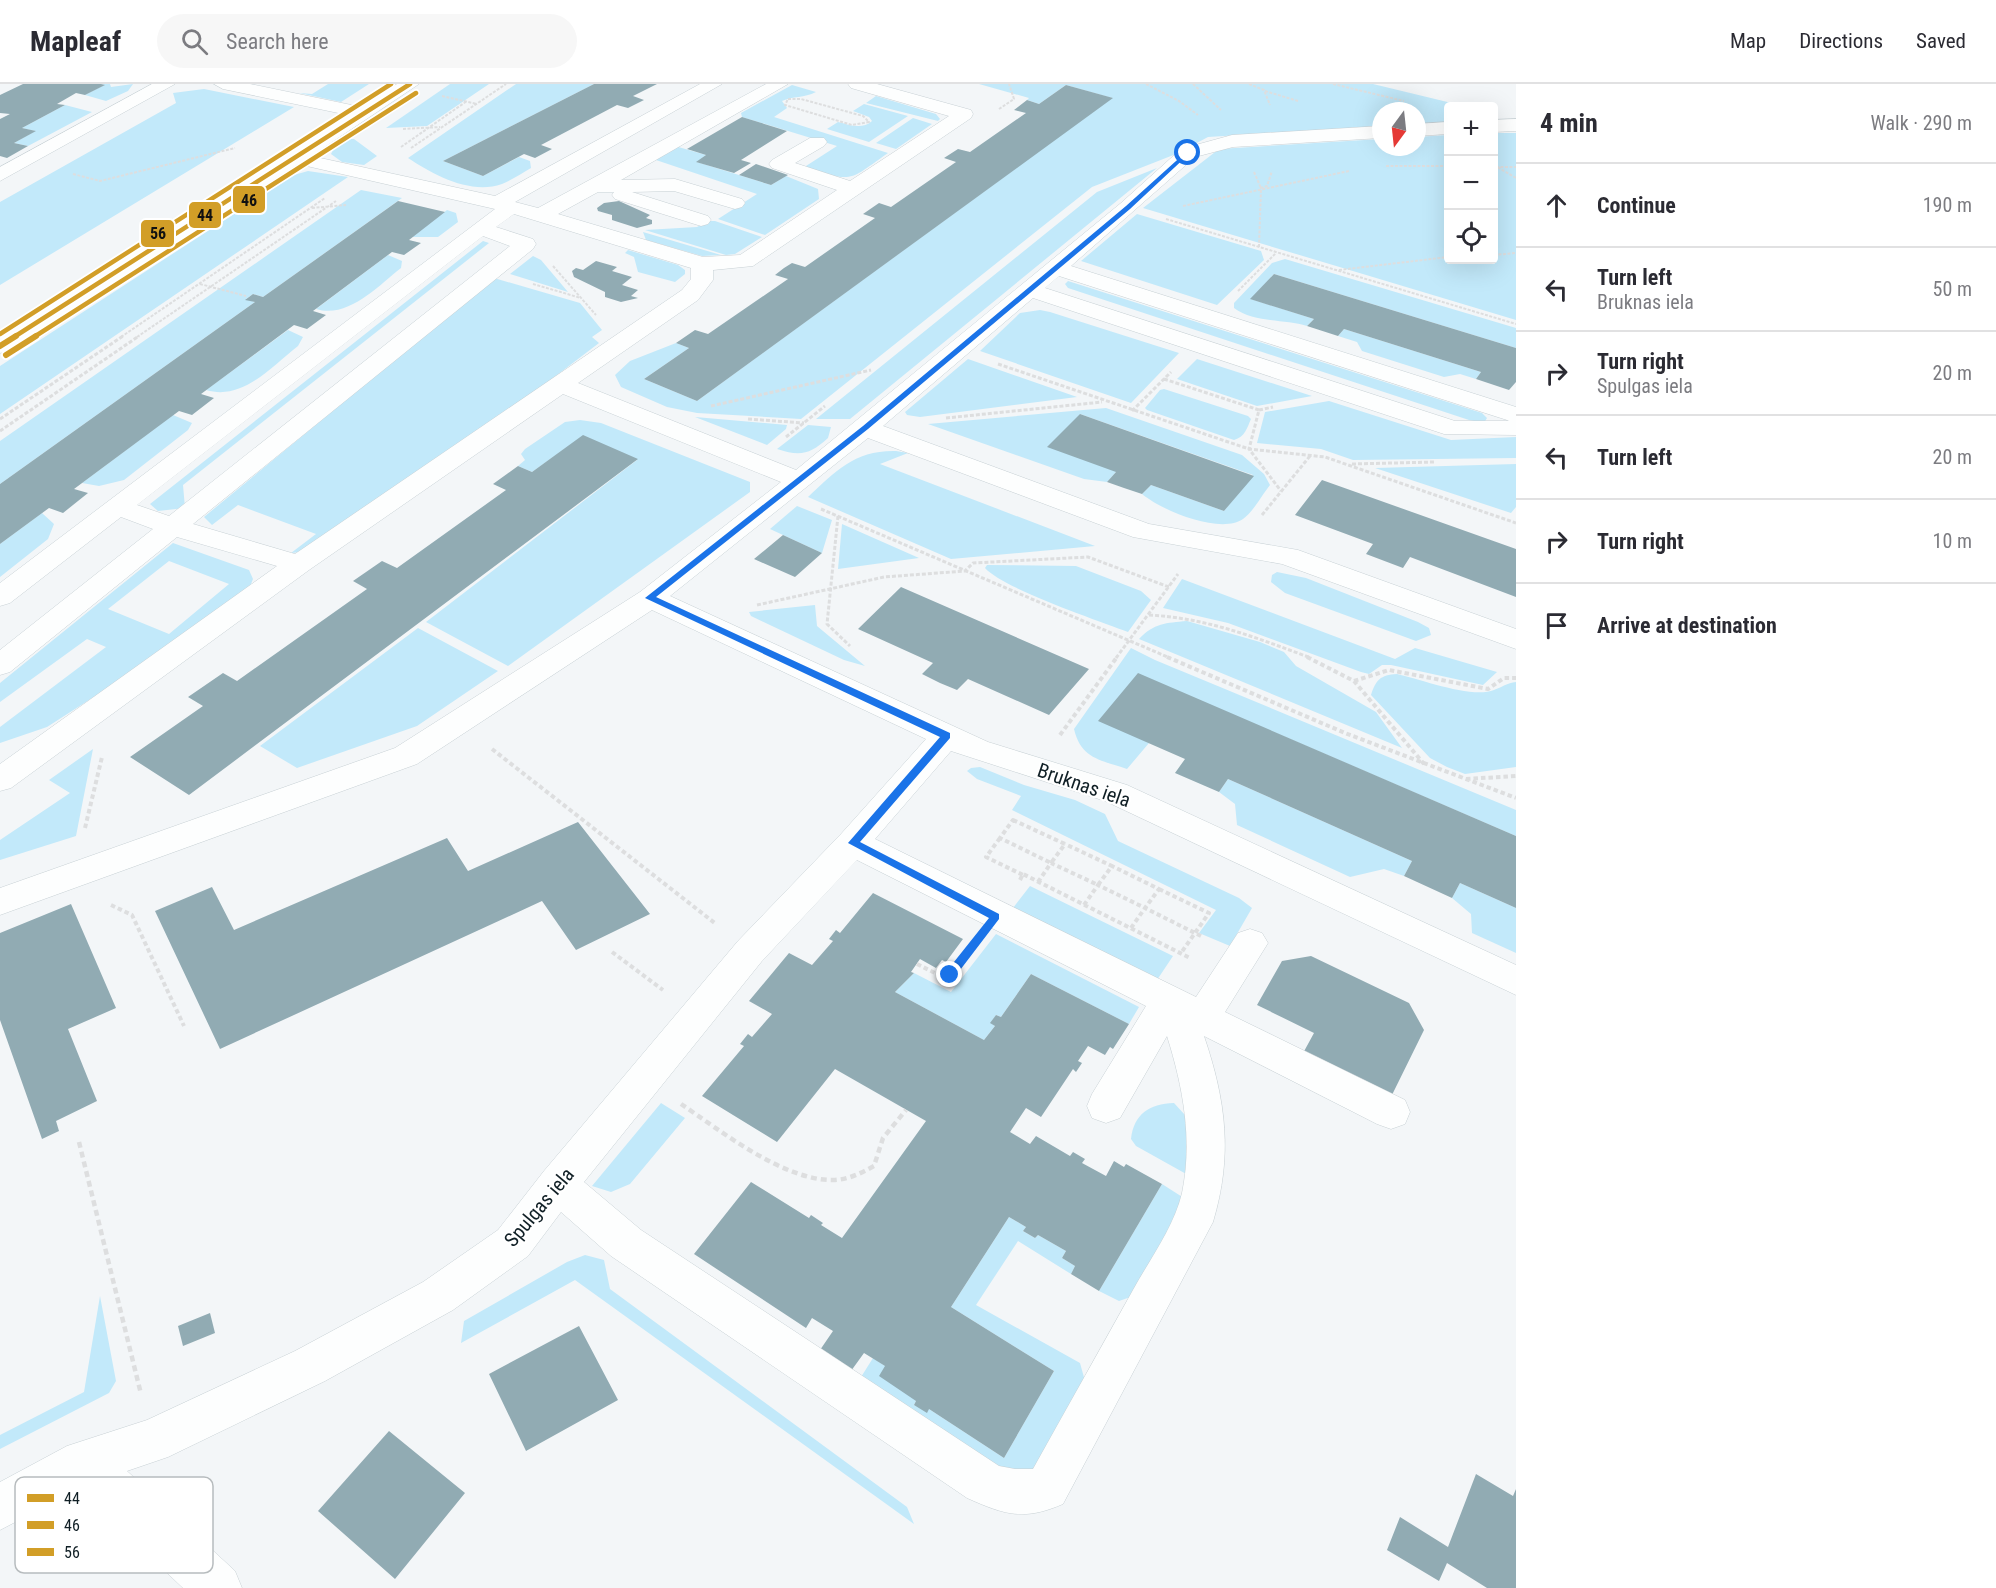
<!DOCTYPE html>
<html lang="en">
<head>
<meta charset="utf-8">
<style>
  :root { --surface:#fff; --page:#f7f7f7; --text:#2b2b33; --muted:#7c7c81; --line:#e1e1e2 }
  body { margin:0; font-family:"Roboto Condensed",sans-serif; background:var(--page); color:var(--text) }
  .controls { position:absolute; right:18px; top:18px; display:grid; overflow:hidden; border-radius:6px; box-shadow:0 6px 24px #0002 }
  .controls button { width:54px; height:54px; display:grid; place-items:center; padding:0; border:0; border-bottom:2px solid var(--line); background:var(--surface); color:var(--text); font:30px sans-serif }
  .compass { position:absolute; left:1372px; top:18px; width:54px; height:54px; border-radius:50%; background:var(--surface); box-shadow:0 6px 24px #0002; rotate:195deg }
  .stop { position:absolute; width:18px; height:18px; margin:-14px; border:4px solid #1a73e8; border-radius:50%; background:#fff }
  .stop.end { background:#1a73e8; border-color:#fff; box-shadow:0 2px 6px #0008 }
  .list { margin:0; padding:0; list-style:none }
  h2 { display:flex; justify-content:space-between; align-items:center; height:78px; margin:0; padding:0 24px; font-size:26px }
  h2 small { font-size:20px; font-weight:400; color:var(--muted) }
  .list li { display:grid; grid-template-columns:39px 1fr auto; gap:18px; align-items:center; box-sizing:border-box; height:84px; padding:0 24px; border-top:2px solid var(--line) }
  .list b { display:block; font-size:22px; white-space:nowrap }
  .list p { margin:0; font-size:20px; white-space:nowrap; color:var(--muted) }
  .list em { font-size:20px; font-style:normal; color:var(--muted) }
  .icon { flex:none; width:33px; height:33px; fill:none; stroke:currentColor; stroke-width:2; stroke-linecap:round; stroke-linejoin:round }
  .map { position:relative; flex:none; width:1516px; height:1504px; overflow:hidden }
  header { display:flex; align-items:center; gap:36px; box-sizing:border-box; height:84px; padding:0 30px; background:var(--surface); border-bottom:2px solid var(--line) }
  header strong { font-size:28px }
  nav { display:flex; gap:33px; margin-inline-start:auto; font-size:21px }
  .search { width:420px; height:54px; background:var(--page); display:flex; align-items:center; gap:15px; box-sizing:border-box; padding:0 21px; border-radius:33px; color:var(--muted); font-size:22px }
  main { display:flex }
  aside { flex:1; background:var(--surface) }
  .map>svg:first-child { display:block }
</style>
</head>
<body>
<header>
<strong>Mapleaf</strong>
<div class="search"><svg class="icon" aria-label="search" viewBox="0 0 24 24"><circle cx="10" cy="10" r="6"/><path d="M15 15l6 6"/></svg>Search here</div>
<nav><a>Map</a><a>Directions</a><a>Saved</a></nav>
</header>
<main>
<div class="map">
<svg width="1516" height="1504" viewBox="0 0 1516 1504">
  <rect width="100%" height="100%" fill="#f3f6f8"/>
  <!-- green -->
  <path fill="#c2e9fa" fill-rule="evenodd" d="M101 0H110L111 3 133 0 128 7 106 17 85 11 104 1Z
    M328 0H369L341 18 299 9 312 10Z
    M450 0H489L427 42 386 44Z
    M516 0H594L443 77 483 92 519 73 530 77 531 84C522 89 512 96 502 100 470 111 434 91 408 74Z
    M979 0H1373L1464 22H1448V38L1417 40V27H1381V42L1208 53 1176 70 1092 103 801 335 697 329 667 323 621 303 615 291 630 277 676 259 689 264 644 295 697 317 1112 14 1066 1 1039 20 1027 16 1029 14Z
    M792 1 816 8C804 14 793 12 782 17L787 24 774 33 888 69C848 97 855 98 807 85L806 82 837 62 742 33 741 29Z
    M204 5 294 23 0 201V118L176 19 173 9Z
    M876 12 936 30 940 35 938 37 866 19Z
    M864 20 908 32 869 58 827 45 838 38C850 41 862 46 872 37L869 33 853 27Z
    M65 21 92 28 28 62 14 59 35 47 22 44Z
    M913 34 932 40 896 65 876 59Z
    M1494 49H1516V236L1143 124 1219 65 1381 55V63H1417V53L1448 51V176H1494Z
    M349 55H354L377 72 364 81 342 78 331 70 334 64Z
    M675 62 706 71 697 78 771 101 786 92 818 105 819 115 765 151 718 135 757 110 653 75Z
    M1157 84 850 335H816L1097 108Z
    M308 87 348 93 0 330V282L294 91Z
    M361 106 402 114 263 213 253 210 246 215 255 218 0 400V357Z
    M447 126 456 129 458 138 438 153H412Z
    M1137 130 1261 167 1264 176 1217 221 1081 177Z
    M708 137H715L762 153 735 170 726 171 645 146 697 143Z
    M643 148 721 171 702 172 646 156Z
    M483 157 489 159 183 401 185 424 158 427 150 420Z
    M628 166 678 181 685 186V190L675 198 638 188 634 173 625 169Z
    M388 171 402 177 401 184C378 202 348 235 316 225Z
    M533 172 541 176 568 208 510 190Z
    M1285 175 1516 244V264L1274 190 1251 215 1314 235 1307 242C1285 235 1254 239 1234 224V219L1272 179Z
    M494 194 580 219 602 246 592 253 599 259 468 359 308 467 291 469 316 450 238 421 212 441 204 433Z
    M1068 197 1482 329 1487 334 1484 339 1469 336 1068 204 1065 200Z
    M1040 226 1050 228 1179 269 1131 319 980 267 1020 229Z
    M1344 245 1481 288 1476 295 1460 290 1444 293 1362 267 1357 258 1338 252Z
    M288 246 303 253 298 262C271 283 243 317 206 306Z
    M968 275 1077 313 920 333 907 331 905 328Z
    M1197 275 1312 312 1257 322 1177 295Z
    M1164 305 1248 332 1251 335C1247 344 1245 353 1234 356L1147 326 1145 324 1160 306Z
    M1329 317 1451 356 1516 353V374L1353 376 1321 365 1257 359 1265 328Z
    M1106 324 1242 371 1264 390 1270 401C1262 411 1253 428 1243 435 1220 451 1161 426 1142 410L1151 401 1224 427 1253 391 1080 330 1116 388 1107 398 1084 395 928 340Z
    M173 331 192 339 188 346 124 396 99 402 82 399Z
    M695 333 787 341 786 345 767 361Z
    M580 336 601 339 750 398V408L508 582 426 538 637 376 583 352 532 388 518 382 525 376 521 370 525 365 565 338Z
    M808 341 831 343 828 354C810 370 801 373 777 365Z
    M896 367 908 369 880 380 1095 462 951 475 808 413C836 387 855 366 896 367Z
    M1516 380V423L1511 429 1375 384Z
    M797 422 832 436 822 469 770 445Z
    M42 429 54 440 48 455 0 493V460Z
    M842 440 919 474 838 485Z
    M173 459 249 486 253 495 249 505 128 591 47 643 0 659V643L106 563 87 555 0 618V599ZM169 477 229 500 169 550 108 525Z
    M987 481 1076 482 1141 507 1151 516 1128 548C1097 536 1004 505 985 484Z
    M1277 488 1306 494 1418 538 1429 544 1431 551 1416 557 1285 509 1271 498 1272 491Z
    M1182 495 1395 575 1415 564 1497 588 1483 601 1391 581H1382L1369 590 1361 588 1228 539 1163 524Z
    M815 521 817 542 865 582 844 576 751 532 749 528Z
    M1187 537 1260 558 1284 568 1296 582 1376 628 1402 664 1139 555C1154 539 1166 539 1187 537Z
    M418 544 498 587 417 642 297 684 260 662Z
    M1131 564 1155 576 1516 726V752L1138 590 1149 659 1127 685C1101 676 1081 675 1074 645Z
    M1397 590C1420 595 1472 615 1494 606 1502 603 1507 599 1516 598V683L1465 690 1447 683 1430 674 1371 611C1376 596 1380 591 1397 590Z
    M93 665 76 752 0 776V756L70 709 49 696Z
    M980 683 1024 701 1075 716 1105 730 1118 757 1239 814 1252 824 1230 862 1199 849 1216 826 1012 726 1021 712 977 695 967 687 971 684Z
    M1228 695 1412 777 1404 792 1384 785 1350 793 1237 741 1235 720 1219 708Z
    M1460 799 1516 824V869L1472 849 1471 830 1452 814Z
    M1030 802 1173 872 1153 902 1009 829Z
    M996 850 1139 923 1129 940 1031 890 1001 933 996 931 991 939 995 942 984 956 895 908 914 889 951 908Z
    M661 1019 685 1034 630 1100 611 1108 592 1102Z
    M1174 1019 1185 1031 1192 1085 1188 1091 1136 1062 1131 1055C1134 1030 1149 1020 1174 1019Z
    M1162 1100 1187 1116 1145 1208 1119 1217 1099 1207Z
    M1009 1133 1026 1143 1023 1147 1035 1154 1038 1151 1066 1167 1062 1174 1075 1182 1071 1190 1018 1157 976 1221 1080 1279 1085 1297 1073 1332 1022 1400 856 1301 873 1274 885 1282 916 1317 914 1321 929 1325 1004 1374 1054 1287 951 1223Z
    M585 1171 604 1176 610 1205 907 1423 914 1440 575 1196 461 1259 464 1237 567 1178Z
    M100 1212 116 1297 109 1309 0 1365V1351L84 1308Z"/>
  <!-- building -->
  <path fill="#91abb3" d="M23 0H101L105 1 85 11 76 9 57 20 65 21 22 44 36 47 14 59 28 62 7 74 0 72V35L10 30 0 29V11Z
    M594 0H657L633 12 644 16 628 24 617 21 541 61 552 65 535 74 524 70 483 92 443 77Z
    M1066 1 1113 14 697 317 644 295 689 264 676 259 695 246 708 250 788 195 775 191 784 184 792 179 805 183 875 134 863 130 879 119 891 123 956 78 944 74 958 65 970 68 1026 29 1014 26 1027 16 1039 20Z
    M742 33 787 47 741 76 751 79 734 89 696 78 706 71 687 65Z
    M756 80 788 91 771 101 739 91Z
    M398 117 445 128 409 156 421 159 404 171 392 168 313 227 326 231 307 245 294 241 201 310 214 314 192 331 179 327 74 405 88 409 63 429 49 424 0 460V400L255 218 245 216 253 210 263 213Z
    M619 117 650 131 646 134 652 136V140L637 144 612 136V131L598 127 597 124 604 119Z
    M596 177 617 183 612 187 632 193 622 201 638 206 631 212 638 214 621 218 605 213V208L574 193 572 187 576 184 583 186Z
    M1274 190 1516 264V298L1509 306 1476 295 1481 288 1344 245 1338 252 1307 242 1314 235 1250 215Z
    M1080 330 1254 392 1224 427 1151 401 1142 410 1124 404 1107 398 1116 388 1047 363Z
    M583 351 638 375 189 711 130 673 203 622 188 613 223 589 237 597 367 505 353 497 382 477 397 484 506 406 493 400 518 382 532 388Z
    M1322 396 1516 465V513L1410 473 1403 484 1366 470 1373 460 1295 431Z
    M783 451 822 469 795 493 754 475Z
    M901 503 1089 585 1049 631 968 595 957 606 940 599 922 590 933 579 858 545Z
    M1138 589 1516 752V824L1460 799 1452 814 1404 792 1412 777 1228 695 1219 708 1175 689 1185 675 1098 637Z
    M578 738 650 830 576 866 542 817 220 965 155 827 212 803 234 846 447 754 468 787Z
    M873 809 963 855 946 878 942 876 936 884 920 875 911 888 914 889 895 908 984 956 995 942 990 939 996 931 1001 933 1031 890 1129 940 1113 965 1110 963 1105 971 1088 962 1078 977 1082 979 1076 988 1073 985 1041 1033 1026 1024 1010 1048 1030 1060 1036 1052 1070 1072 1073 1068 1085 1075 1082 1079 1106 1092 1114 1077 1124 1083 1126 1080 1162 1100 1099 1207 1071 1190 1075 1182 1062 1174 1066 1167 1038 1151 1035 1154 1023 1147 1026 1143 1009 1133 951 1223 1054 1287 1004 1374 929 1325 927 1329 914 1321 916 1317 879 1292 885 1282 864 1269 851 1287 820 1266 833 1247 812 1234 806 1244 694 1170 751 1098 809 1134 811 1131 823 1139 821 1141 842 1154 926 1037 835 985 777 1058 702 1012 744 962 740 960 748 950 752 953 772 930 749 917 789 869 812 881 833 857 829 855 836 846 840 849Z
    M71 820 116 924 68 945 97 1017 56 1037 59 1047 42 1055 0 936V849Z
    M1311 872 1409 919 1424 946 1390 1015 1302 971 1314 949 1257 921 1282 877Z
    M210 1229 215 1249 183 1262 178 1242Z
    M579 1242 618 1316 526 1367 489 1290Z
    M389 1347 465 1409 395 1495 318 1427Z
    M1476 1390 1513 1412 1516 1405V1504H1487L1447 1479 1439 1497 1387 1466 1400 1433 1448 1463Z"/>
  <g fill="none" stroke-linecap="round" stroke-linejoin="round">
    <defs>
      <path id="minor" d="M152 0H175L0 97V83Z
        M214 0H250L361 23 397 0H419L311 72 495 112 700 0H722L515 118 538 124 766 0H788L621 96 675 95 742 115 745 119 742 123 735 125 674 107 632 108 708 132 711 136 708 140 701 142 615 115 612 111 614 108H598L558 130 703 173 740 171 837 106 772 84 769 80 772 76 810 54H824L827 58 824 62 795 79 850 97 949 32 851 4 848 0H877L971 26 973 30 971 34 753 182 713 186V196L698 216 578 299 796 386 1121 119 1181 65 1232 51 1381 42V54L1233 63 1195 73 1071 182 1516 323V351L1444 350 1033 214 883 342 1149 440 1298 466 1516 545V565L1282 480 1133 453 868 354 670 512 988 658 1127 701 1516 881V911L1105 717 951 667 875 755 1196 913 1238 849 1250 845 1262 849 1268 859 1225 928 1405 1016 1410 1028 1405 1040 1391 1045 1377 1040 1204 952C1226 1017 1233 1071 1213 1138L1063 1420C1024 1437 1005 1431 967 1414L611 1172 561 1128 528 1172 453 1226 325 1297 168 1373 127 1387 235 1487 242 1504H183L79 1405 0 1446V1398L67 1362 147 1336 295 1267 423 1198 498 1146 544 1087 738 857 841 750 926 655 652 526 417 680 0 831V804L395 664 640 508 781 398 563 310 309 486 11 704 0 707V680L277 482 177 453 10 588 0 591V566L153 445 121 433 10 519 0 522V499L495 125 298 80 8 267 0 269V252L348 31 223 5ZM514 130 691 184V195L682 206 295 470 193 440 533 165 536 160 533 155 496 143ZM483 152 510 162 169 432 137 421ZM1059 192 1507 336 1509 337H1455L1045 204ZM857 776 1146 922 1092 1010 1087 1022 1092 1034 1106 1039 1120 1034 1167 952C1183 1003 1193 1056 1182 1109 1174 1143 1150 1175 1133 1206 1100 1266 1066 1325 1033 1385H1015L999 1382 641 1146 584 1098 762 877Z
        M1516 35V47L1494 48V36Z
        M1448 38V50L1417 52V40Z"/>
    </defs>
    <!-- minor casing -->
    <use href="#minor" stroke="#c8d1d5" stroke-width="1"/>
    <!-- path-far3 -->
    <path stroke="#dddedf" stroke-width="2" stroke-dasharray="3 1.5" stroke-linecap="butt" d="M1146 0 1179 17 1198 31
      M1193 0 1221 26
      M1249 0 1264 6 1270 21
      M1333 0 1404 17
      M1265 7 1298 17
      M442 12 477 20
      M788 15H801L863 32 869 38 852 41 785 21Z
      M999 25 1014 15 1009 0
      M403 45 440 43
      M401 63 467 17
      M411 64 506 0
      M1494 81 1516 94
      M1386 82H1448
      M1496 83H1516
      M1254 88 1261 104
      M73 90 100 97 235 64
      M1183 122 1349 87
      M312 124 346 121
      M1166 135 1516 240
      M1259 163 1261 104 1267 102 1272 87
      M1494 171 1516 169
      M553 182 596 231
      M1339 186 1448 173
      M200 200 246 212
      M533 200 581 214
      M1238 207 1276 169
      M121 253 325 114
      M137 253 336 117"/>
    <!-- path-far2 -->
    <path stroke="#dddedf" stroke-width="3" stroke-dasharray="4 2" stroke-linecap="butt" d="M998 280 1249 365 1325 373 1516 439
      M1164 295 1259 326 1249 365 1281 407
      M711 322 871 286
      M1259 326 1273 323
      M1132 327 1171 288
      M946 334 1102 318
      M0 335 123 252
      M748 335 804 339
      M0 347 139 252
      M786 353 825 322
      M1352 380 1434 378
      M821 425 1170 574
      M1262 431 1310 372
      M838 432 827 540 850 562
      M757 521 884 493 965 487 973 479 1088 473 1169 503
      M1149 531C1207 534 1257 554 1311 574
      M1116 574 1178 490"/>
    <!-- path-far1 -->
    <path stroke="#dddedf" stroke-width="4" stroke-dasharray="4.5 3" stroke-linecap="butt" d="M1167 573 1345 649 1516 714
      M1307 573 1354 597 1424 680
      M1354 597 1389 586 1488 605 1504 594H1516
      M1060 651 1117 573
      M492 665 716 840
      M1466 695 1516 692
      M1013 736 1065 760 1051 779 1000 754Z
      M85 744 102 673
      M1000 754 986 773 1023 791
      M1020 796 1023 790 1190 874
      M1038 798 1051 779 1098 801 1112 782 1065 760
      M1159 805 1209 829 1181 869
      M111 821 132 831 184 942
      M1084 821 1098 801 1145 824 1159 805 1112 782
      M1131 844 1145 824 1203 853
      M612 868 663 906
      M917 880 937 890H949L972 863"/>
    <!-- path -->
    <path stroke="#dddedf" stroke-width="4.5" stroke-dasharray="6 4" stroke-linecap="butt" d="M681 1020C721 1047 785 1098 835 1096 850 1095 861 1089 874 1082L883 1054 906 1026
      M79 1058 141 1310"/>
    <!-- minor -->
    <use href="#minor" fill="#fdfefe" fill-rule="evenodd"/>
    <defs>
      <path id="bus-1-far1" d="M14 253 410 0"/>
      <path id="bus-1" d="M0 262 16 252"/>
      <path id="bus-2-far1" d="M34 253 416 9"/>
      <path id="bus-2" d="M6 271 36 252"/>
      <path id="bus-3" d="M0 250 391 0"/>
    </defs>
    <!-- bus-1-far1 casing -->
    <use href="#bus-1-far1" stroke="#fff" stroke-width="8"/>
    <!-- bus-1 casing -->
    <use href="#bus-1" stroke="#fff" stroke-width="10"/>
    <!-- bus-2-far1 casing -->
    <use href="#bus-2-far1" stroke="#fff" stroke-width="8"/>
    <!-- bus-2 casing -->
    <use href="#bus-2" stroke="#fff" stroke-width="10"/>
    <!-- bus-3 casing -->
    <use href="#bus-3" stroke="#fff" stroke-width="8"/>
    <!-- bus-1-far1 -->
    <use href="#bus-1-far1" stroke="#d29e27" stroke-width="4.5"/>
    <!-- bus-1 -->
    <use href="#bus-1" stroke="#d29e27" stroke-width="6"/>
    <!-- bus-2-far1 -->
    <use href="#bus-2-far1" stroke="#d29e27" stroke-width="4.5"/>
    <!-- bus-2 -->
    <use href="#bus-2" stroke="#d29e27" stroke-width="6"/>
    <!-- bus-3 -->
    <use href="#bus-3" stroke="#d29e27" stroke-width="4.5"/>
  </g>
  <!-- route -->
  <path fill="#1a73e8" d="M1186 68 1190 69 1130 125 868 345 656 513 950 649V654L860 758 999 830V835L954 894H946V888L989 834 848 759 940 653 645 514 863 342 1126 122Z"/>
  <g text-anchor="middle" stroke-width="4.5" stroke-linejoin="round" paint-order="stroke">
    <!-- street labels -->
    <g font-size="20" fill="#101f25" stroke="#fff">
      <text transform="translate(1084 701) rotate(19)" y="7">Bruknas iela</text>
      <text transform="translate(539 1123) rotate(-50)" y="7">Spulgas iela</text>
    </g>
  </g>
  <!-- legend -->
  <rect x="15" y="1393" width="198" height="96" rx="9" fill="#fff" stroke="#b7bcbe" stroke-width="1.5"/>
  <rect x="27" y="1410" width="27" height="8" fill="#d29e27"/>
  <rect x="27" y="1437" width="27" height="8" fill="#d29e27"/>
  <rect x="27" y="1464" width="27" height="8" fill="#d29e27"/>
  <g font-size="16" fill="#101f25">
    <text x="64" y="1420">44</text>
    <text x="64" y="1447">46</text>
    <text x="64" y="1474">56</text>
  </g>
  <g stroke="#fff" stroke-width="2">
    <rect x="232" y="101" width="34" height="29" rx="6" fill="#d29e27"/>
    <rect x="188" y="117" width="34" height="28" rx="6" fill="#d29e27"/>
    <rect x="140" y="135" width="35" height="29" rx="6" fill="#d29e27"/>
  </g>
  <g font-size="16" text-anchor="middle" font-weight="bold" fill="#111">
    <text x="249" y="122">46</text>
    <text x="205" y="137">44</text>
    <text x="158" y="155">56</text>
  </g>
</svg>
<div class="controls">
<button>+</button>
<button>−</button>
<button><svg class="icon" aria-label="locate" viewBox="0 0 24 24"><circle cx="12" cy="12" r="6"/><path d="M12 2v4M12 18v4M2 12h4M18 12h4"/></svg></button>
</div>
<svg class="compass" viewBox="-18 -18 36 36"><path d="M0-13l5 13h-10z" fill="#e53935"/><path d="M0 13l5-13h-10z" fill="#7c7c81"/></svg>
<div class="stop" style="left:1188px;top:69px"></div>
<div class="stop end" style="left:950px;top:891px"></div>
</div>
<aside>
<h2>4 min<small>Walk · 290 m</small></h2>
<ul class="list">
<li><svg class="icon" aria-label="ahead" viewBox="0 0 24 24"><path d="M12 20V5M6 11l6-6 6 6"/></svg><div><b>Continue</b></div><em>190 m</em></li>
<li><svg class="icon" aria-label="left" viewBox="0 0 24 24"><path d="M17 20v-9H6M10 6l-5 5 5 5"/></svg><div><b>Turn left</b><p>Bruknas iela</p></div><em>50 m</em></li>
<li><svg class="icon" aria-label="right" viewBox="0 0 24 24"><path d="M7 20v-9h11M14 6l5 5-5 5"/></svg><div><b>Turn right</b><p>Spulgas iela</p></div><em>20 m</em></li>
<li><svg class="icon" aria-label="left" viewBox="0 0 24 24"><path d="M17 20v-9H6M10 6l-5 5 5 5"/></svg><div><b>Turn left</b></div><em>20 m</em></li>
<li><svg class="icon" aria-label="right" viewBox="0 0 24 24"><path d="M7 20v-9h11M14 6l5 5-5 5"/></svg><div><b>Turn right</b></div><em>10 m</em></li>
<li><svg class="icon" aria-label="arrive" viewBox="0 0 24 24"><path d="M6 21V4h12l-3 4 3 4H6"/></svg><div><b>Arrive at destination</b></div></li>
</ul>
</aside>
</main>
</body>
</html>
